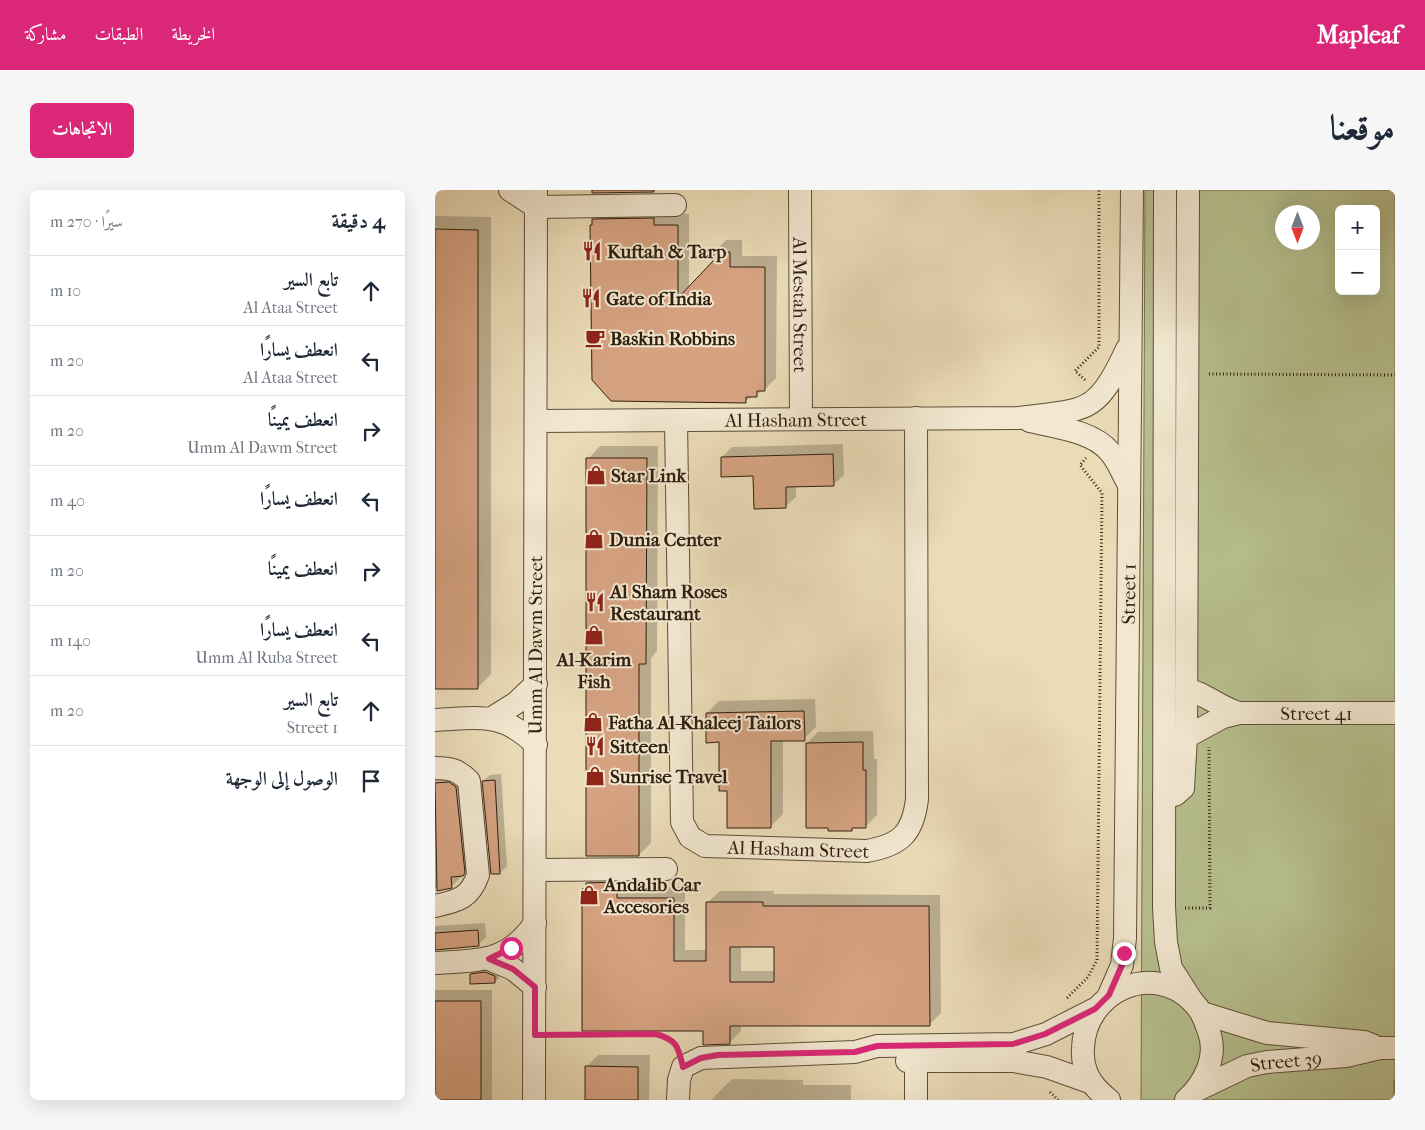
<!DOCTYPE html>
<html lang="ar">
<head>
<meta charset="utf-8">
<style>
  :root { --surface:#fff; --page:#f6f6f7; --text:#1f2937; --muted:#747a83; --line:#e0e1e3; --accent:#db2777 }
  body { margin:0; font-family:"IM FELL French Canon",Amiri,serif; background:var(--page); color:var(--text); direction:rtl }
  .controls { position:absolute; right:15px; top:15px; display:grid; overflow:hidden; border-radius:8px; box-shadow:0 5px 20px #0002 }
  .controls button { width:45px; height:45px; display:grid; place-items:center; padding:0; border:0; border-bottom:1px solid var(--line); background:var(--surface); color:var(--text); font:25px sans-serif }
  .compass { position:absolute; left:840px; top:15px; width:45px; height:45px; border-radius:50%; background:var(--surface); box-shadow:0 5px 20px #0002; rotate:180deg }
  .stop { position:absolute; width:15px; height:15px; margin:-11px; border:4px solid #db2777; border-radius:50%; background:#fff }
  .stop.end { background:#db2777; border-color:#fff; box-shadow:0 1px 5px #0008 }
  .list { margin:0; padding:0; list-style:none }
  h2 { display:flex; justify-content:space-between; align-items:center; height:65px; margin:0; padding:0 20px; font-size:21px }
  h2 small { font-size:16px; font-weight:400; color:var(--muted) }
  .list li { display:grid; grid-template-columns:32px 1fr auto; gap:15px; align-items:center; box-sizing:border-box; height:70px; padding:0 20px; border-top:1px solid var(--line) }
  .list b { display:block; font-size:19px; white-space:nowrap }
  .list p { margin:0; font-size:16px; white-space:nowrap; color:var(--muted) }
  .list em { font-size:16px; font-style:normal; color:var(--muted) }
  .icon { flex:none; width:28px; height:28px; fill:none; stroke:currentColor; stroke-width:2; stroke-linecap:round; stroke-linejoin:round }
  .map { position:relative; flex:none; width:960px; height:910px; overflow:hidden; direction:ltr; border-radius:8px }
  header { display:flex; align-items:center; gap:30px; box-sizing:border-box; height:70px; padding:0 25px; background:var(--accent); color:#fff }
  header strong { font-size:24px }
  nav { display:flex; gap:28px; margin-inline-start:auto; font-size:18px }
  .intro { display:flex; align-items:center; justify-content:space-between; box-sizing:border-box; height:120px; padding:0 30px }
  h1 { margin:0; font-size:35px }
  .button { padding:12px 22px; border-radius:8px; background:var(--accent); color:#fff; font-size:18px; font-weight:700 }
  main { display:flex; gap:30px; padding:0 30px }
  aside { flex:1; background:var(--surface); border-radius:8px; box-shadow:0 5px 20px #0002 }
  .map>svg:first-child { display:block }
</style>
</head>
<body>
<header>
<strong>Mapleaf</strong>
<nav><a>الخريطة</a><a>الطبقات</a><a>مشاركة</a></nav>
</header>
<div class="intro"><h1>موقعنا</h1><a class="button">الاتجاهات</a></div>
<main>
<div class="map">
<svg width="960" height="910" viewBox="0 0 960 910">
  <rect width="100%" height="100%" fill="#ebdcb8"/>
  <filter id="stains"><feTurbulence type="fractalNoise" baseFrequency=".004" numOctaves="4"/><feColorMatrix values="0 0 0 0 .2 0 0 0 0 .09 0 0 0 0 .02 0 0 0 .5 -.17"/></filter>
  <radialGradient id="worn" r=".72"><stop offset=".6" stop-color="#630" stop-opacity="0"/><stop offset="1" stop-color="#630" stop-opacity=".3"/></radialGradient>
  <!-- green -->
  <path fill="#b7c08f" stroke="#74704e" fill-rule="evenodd" d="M710 0H960V910H706ZM904 19H941V101H904ZM848 22H878V52H848Z"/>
  <!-- shadow -->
  <path fill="#0003" fill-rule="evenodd" d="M171 18 254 24V98L279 72V62L291 50H307V66H342L341 188 329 200 310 211 159 34V30Z
    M0 26 56 27V484L42 498 0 279Z
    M408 254 409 285 398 295 361 296V307L350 317 320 285 287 267 297 257Z
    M165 256H223L222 461 216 468V653L204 665 153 269Z
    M380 509 381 537 369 549 348 550V624L336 636 293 599 285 551 272 523 284 511Z
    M438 541 439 569H442V625L431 636H420L416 640 372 553 383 542Z
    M27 580 41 672 16 697 0 698V582Z
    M66 584 72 676 65 683 48 591 55 585Z
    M164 681H194V697H250V760H273V712L285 701H339V704L505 705 506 823 494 835H306V841L295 852 269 840 148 699ZM158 691H188L189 694H158ZM306 756H341V781H306Z
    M50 733 51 747 43 755 0 758V736Z
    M54 779 63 782 64 788 60 792 36 784 40 781Z
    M0 800H57V910H0Z
    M163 865H215L214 910H151V877Z
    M960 888V910H958V890Z
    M297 889 368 890V895H416V910H276Z"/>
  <!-- building -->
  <path fill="#d6a382" stroke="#301f0e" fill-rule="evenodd" d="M157 0H219V2L157 3Z
    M219 28V35H243V108L278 71V62H295V77H330V201H322V207H311V213L176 211 157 190 155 35H157V29Z
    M0 39 43 40V499H0Z
    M398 264 399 296 351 297V318L319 319 318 286 286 287V267Z
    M151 268H212L211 474H204V666H151Z
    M369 521 370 551H336V638H292V601H284V552L271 553V523Z
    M428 552V580H431V638H417V641H393V638H371V553Z
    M60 590 65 684H56L47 591Z
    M14 592 21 597 30 683 28 686 16 687 17 698 2 701 0 593Z
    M182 692V708H239V771H271V712H328V716H494L495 836H295V854L268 855V841H147V699H151V693ZM295 757H339V792H295Z
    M43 740 44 756 0 760V743Z
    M50 782 60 786V793L35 794V784Z
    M0 811H46V910H0Z
    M150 876 203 877V910H150Z"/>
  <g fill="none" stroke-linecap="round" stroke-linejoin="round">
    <defs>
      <g id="minor">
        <path d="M75 0 101 17 240 15"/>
        <path id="s1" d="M365 0 366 229"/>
        <path d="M730 0 729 717 731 752 736 778 757 811"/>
        <path id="s2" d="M241 230 247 632 255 647 270 656 432 661C466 655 478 643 482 609L481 228"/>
        <path id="s3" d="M101 231 584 228C653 219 661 225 692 159"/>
        <path d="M595 231C620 237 658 241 675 262 683 271 687 283 693 293"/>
        <path d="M751 500C767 501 785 518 804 523"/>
        <path d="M57 528 81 513 101 494"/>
        <path d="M0 530C44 528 67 521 101 555"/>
        <path id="s4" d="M751 547 788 527 804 523H960"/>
        <path d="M0 578C16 578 23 580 34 591L43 685C35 708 23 711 0 716"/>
        <path d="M729 605H740L748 598 751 547 753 0"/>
        <path d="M100 680 231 679"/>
        <path d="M54 769 78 779 100 797"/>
        <path d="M0 773C44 770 73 773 100 733"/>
        <path id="s5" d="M674 805 687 775 690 748 697 0"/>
        <path d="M767 823 832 843 929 852 939 856"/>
        <path d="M472 871H578L612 877 657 893"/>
        <path id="s6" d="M762 900 812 876 832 872 911 866 945 858H960"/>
        <path id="s7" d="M99 910 101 0"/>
        <path d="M243 910 244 890 248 877 266 868 420 862 442 856 579 854 611 844 660 819"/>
        <path d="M481 910V871"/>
        <path d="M674 910C668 905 662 900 658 894 650 884 647 869 648 858 650 802 717 770 758 812 767 821 770 831 774 842 783 867 769 894 751 910"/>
      </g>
    </defs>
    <!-- minor casing -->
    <use href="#minor" stroke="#5f4e38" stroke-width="24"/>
    <!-- path -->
    <path stroke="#301f0e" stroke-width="3" stroke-dasharray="1 2.5" stroke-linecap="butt" d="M774 184 960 185
      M650 190 640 181 664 157V0
      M750 718H775L774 557
      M632 808 653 787 662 770 667 303 645 275 651 268
      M121 845 221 844 234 848 243 857
      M615 902 623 910"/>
    <!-- minor -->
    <use href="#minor" stroke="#f2e8d1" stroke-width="22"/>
  </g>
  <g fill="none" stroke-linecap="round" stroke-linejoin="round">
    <!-- route -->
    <path stroke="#db2777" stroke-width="6" d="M76 758 54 769 78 779 100 797V845L221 844C242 850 243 856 248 877L266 868 283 865 420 862 442 856 578 854 610 844 660 819 674 805 687 775 689 763"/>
  </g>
  <!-- icons -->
  <defs>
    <symbol id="restaurant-bare" viewBox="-9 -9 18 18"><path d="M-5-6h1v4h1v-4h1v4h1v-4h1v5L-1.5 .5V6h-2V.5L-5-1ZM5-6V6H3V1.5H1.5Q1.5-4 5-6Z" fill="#8f2418" stroke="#f2e8d1" stroke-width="2.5" paint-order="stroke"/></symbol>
    <symbol id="cafe-bare" viewBox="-9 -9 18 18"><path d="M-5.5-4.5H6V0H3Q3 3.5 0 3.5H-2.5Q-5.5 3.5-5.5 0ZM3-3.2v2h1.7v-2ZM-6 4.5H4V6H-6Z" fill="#8f2418" stroke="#f2e8d1" stroke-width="2.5" paint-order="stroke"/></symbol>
    <symbol id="shop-bare" viewBox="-9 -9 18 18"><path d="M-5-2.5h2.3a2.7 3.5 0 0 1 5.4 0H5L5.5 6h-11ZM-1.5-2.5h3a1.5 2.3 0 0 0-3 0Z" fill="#8f2418" stroke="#f2e8d1" stroke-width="2.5" paint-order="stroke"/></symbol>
  </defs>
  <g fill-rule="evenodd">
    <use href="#restaurant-bare" x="143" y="47" width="28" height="28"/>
    <use href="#restaurant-bare" x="142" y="94" width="28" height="28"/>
    <use href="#cafe-bare" x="146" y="134" width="28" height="28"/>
    <use href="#shop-bare" x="147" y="271" width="28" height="28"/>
    <use href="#shop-bare" x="145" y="335" width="28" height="28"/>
    <use href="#restaurant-bare" x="146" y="398" width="28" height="28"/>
    <use href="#shop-bare" x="145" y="431" width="28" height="28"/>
    <use href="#shop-bare" x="144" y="518" width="28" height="28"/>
    <use href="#restaurant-bare" x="146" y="542" width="28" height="28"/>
    <use href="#shop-bare" x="146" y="572" width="28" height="28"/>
    <use href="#shop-bare" x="140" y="691" width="28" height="28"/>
  </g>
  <g text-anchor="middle" stroke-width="4" stroke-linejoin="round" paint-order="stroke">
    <!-- poi labels -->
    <g font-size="19" font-weight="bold" fill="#301f0e" stroke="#f2e8d1" text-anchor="start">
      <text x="172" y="68">Kuftah &amp; Tarp</text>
      <text x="171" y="115">Gate of India</text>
      <text x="175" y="155">Baskin Robbins</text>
      <text x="176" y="292">Star Link</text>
      <text x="174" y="356">Dunia Center</text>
      <text x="175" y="408">Al Sham Roses<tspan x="175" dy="22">Restaurant</tspan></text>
      <text x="159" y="476" text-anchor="middle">Al-Karim<tspan x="159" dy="22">Fish</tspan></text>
      <text x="173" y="539">Fatha Al-Khaleej Tailors</text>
      <text x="175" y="563">Sitteen</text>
      <text x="175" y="593">Sunrise Travel</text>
      <text x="169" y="701">Andalib Car<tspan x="169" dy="22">Accesories</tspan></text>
    </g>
    <!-- street labels -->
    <g font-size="19" fill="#301f0e" stroke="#f2e8d1">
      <text dy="7" stroke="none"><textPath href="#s1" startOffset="115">Al Mestah Street</textPath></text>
      <text dy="7" stroke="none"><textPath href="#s3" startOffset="260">Al Hasham Street</textPath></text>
      <text dy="7" stroke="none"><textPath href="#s5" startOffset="404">Street 1</textPath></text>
      <text dy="7" stroke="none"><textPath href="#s7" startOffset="455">Umm Al Dawm Street</textPath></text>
      <text dy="7" stroke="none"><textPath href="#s4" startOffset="136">Street 41</textPath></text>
      <text dy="7" stroke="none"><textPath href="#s2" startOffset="530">Al Hasham Street</textPath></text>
      <text dy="7" stroke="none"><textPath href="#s6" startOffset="95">Street 39</textPath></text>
    </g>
  </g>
  <rect width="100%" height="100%" filter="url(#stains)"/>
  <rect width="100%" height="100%" fill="url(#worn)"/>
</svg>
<div class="controls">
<button>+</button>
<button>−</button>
</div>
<svg class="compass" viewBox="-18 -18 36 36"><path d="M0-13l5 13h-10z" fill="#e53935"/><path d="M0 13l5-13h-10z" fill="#747a83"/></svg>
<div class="stop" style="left:76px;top:758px"></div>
<div class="stop end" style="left:689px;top:763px"></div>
</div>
<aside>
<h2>4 دقيقة<small>سيرًا · 270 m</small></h2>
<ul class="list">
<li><svg class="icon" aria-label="ahead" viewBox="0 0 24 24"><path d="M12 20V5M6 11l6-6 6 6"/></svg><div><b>تابع السير</b><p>Al Ataa Street</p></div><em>10 m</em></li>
<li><svg class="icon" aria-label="left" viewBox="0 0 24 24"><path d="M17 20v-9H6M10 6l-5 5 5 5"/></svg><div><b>انعطف يسارًا</b><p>Al Ataa Street</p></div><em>20 m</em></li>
<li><svg class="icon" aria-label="right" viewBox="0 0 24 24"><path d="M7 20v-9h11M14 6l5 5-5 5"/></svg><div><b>انعطف يمينًا</b><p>Umm Al Dawm Street</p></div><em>20 m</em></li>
<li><svg class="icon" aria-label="left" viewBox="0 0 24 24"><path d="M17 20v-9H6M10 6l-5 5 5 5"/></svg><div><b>انعطف يسارًا</b></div><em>40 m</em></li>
<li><svg class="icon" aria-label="right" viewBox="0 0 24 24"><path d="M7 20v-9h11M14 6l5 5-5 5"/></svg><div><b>انعطف يمينًا</b></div><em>20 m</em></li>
<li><svg class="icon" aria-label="left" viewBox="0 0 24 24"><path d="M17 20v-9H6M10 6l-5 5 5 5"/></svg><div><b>انعطف يسارًا</b><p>Umm Al Ruba Street</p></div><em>140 m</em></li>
<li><svg class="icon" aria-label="ahead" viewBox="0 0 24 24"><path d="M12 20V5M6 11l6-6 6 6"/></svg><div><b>تابع السير</b><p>Street 1</p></div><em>20 m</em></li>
<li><svg class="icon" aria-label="arrive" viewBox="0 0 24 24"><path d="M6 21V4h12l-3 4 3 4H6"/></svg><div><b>الوصول إلى الوجهة</b></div></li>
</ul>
</aside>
</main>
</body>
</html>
